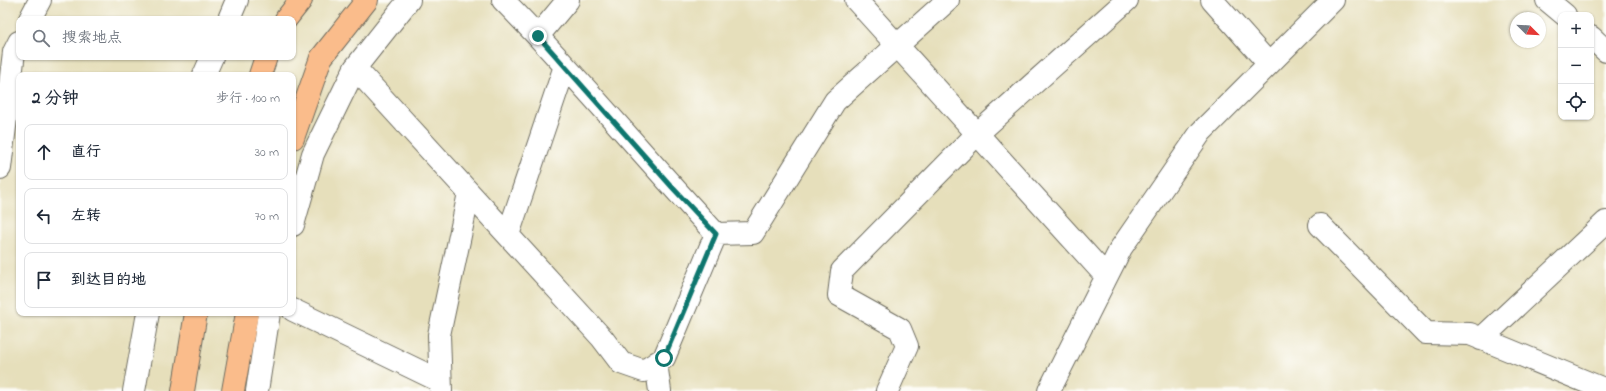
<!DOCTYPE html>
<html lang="zh">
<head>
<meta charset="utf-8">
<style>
  :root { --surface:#fff; --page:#f2f2f3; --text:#1f2937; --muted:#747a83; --line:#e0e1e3 }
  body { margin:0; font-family:"Indie Flower","LXGW WenKai TC",sans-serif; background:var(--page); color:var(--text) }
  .controls { position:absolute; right:12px; top:12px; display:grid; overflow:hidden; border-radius:8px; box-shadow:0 1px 3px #0004 }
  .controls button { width:36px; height:36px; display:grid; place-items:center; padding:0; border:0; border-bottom:1px solid var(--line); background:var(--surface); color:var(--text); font:20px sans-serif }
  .compass { position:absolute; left:1510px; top:12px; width:36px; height:36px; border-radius:50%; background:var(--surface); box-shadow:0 1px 3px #0004; rotate:114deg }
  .stop { position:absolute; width:12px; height:12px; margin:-9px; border:3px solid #0f766e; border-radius:50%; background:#fff }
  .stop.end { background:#0f766e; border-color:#fff; box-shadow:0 1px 4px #0008 }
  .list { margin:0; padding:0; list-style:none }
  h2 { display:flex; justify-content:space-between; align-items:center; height:52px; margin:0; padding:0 16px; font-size:17px }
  h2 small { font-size:13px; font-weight:400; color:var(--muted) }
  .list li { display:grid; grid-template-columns:26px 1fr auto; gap:12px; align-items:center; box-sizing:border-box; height:56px; margin:0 8px 8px; padding:0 8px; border:1px solid var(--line); border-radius:8px }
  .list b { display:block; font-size:15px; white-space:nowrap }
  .list em { font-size:13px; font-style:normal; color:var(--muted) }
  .icon { flex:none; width:22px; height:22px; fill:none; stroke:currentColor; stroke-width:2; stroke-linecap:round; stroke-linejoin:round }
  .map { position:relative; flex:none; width:1606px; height:391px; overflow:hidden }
  .search { position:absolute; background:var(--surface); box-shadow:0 1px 3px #0004; left:16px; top:16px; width:280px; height:44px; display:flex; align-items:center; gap:10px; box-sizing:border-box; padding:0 14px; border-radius:8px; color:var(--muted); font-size:15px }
  .panel { position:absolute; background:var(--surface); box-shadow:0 1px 3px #0004; left:16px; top:72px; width:280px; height:244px; border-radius:8px }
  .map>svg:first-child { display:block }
</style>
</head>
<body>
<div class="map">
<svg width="1606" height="391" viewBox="0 0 1606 391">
  <rect width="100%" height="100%" fill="#fdfcf7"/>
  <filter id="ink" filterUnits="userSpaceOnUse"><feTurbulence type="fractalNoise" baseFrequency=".025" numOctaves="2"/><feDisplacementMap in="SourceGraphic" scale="8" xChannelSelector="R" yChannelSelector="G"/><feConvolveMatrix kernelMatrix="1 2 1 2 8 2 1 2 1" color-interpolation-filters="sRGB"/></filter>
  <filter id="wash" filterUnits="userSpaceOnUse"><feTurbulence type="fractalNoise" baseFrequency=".012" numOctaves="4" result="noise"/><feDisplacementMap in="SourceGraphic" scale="16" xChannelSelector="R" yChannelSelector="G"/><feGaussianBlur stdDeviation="0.9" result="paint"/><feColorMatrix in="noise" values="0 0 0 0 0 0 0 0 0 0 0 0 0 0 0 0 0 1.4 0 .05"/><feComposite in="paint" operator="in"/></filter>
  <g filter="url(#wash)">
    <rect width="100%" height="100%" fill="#e6dfbb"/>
  </g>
  <g filter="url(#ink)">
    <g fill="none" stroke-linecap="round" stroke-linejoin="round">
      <defs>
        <path id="minor" d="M503 0C577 75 644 157 716 234L753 233 835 101 948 0
          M856 0 1106 276
          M1212 0 1269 64
          M1547 0 1565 15
          M30 19 40 0
          M229 19 237 0
          M538 36 568 0
          M1591 37 1606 51
          M355 68 602 338 621 363 644 371 664 358 716 234
          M204 75 212 57
          M0 168 14 52 19 42
          M293 225 313 154 355 68 409 0
          M1320 225 1426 333 1470 334 1606 390
          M508 235 565 66
          M293 310 440 381
          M1481 339 1606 222
          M656 363 660 391
          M134 391 148 313
          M257 391 269 313
          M441 391 439 335 469 193
          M887 391 907 346 900 329 839 295 842 271 977 134 1127 0
          M1049 391 1121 248 1201 132 1333 0"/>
        <path id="major" d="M286 19 301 0
          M260 75 266 57
          M293 138 321 58 367 0
          M183 391 196 313
          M233 391 247 313"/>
      </defs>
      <!-- minor casing -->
      <use href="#minor" stroke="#6c6a5d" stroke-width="24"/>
      <!-- major casing -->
      <use href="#major" stroke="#6c6a5d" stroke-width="24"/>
      <!-- minor -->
      <use href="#minor" stroke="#fff" stroke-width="22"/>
      <!-- major -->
      <use href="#major" stroke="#fabc8b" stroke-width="22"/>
    </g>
  </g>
  <g fill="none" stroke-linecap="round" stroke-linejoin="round" filter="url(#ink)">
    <!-- route -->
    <path stroke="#0f766e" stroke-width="5" d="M538 36 672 187 716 234 664 358"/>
  </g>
</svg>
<div class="controls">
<button>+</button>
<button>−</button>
<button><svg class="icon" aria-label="locate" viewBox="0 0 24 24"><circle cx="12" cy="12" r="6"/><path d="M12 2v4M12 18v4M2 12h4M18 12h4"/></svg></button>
</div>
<svg class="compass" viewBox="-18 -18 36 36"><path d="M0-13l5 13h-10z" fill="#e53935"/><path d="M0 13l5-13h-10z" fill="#747a83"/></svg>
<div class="stop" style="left:664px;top:358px"></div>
<div class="stop end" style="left:538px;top:36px"></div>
<div class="search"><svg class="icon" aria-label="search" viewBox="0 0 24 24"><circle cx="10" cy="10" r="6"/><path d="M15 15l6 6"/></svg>搜索地点</div>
<section class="panel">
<h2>2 分钟<small>步行 · 100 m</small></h2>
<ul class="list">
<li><svg class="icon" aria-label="ahead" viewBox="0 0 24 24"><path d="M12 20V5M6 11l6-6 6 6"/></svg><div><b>直行</b></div><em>30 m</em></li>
<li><svg class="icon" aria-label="left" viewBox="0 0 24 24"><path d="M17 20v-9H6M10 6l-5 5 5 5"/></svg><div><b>左转</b></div><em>70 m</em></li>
<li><svg class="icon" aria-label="arrive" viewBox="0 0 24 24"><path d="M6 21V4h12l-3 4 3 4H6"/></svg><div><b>到达目的地</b></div></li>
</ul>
</section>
</div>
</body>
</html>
